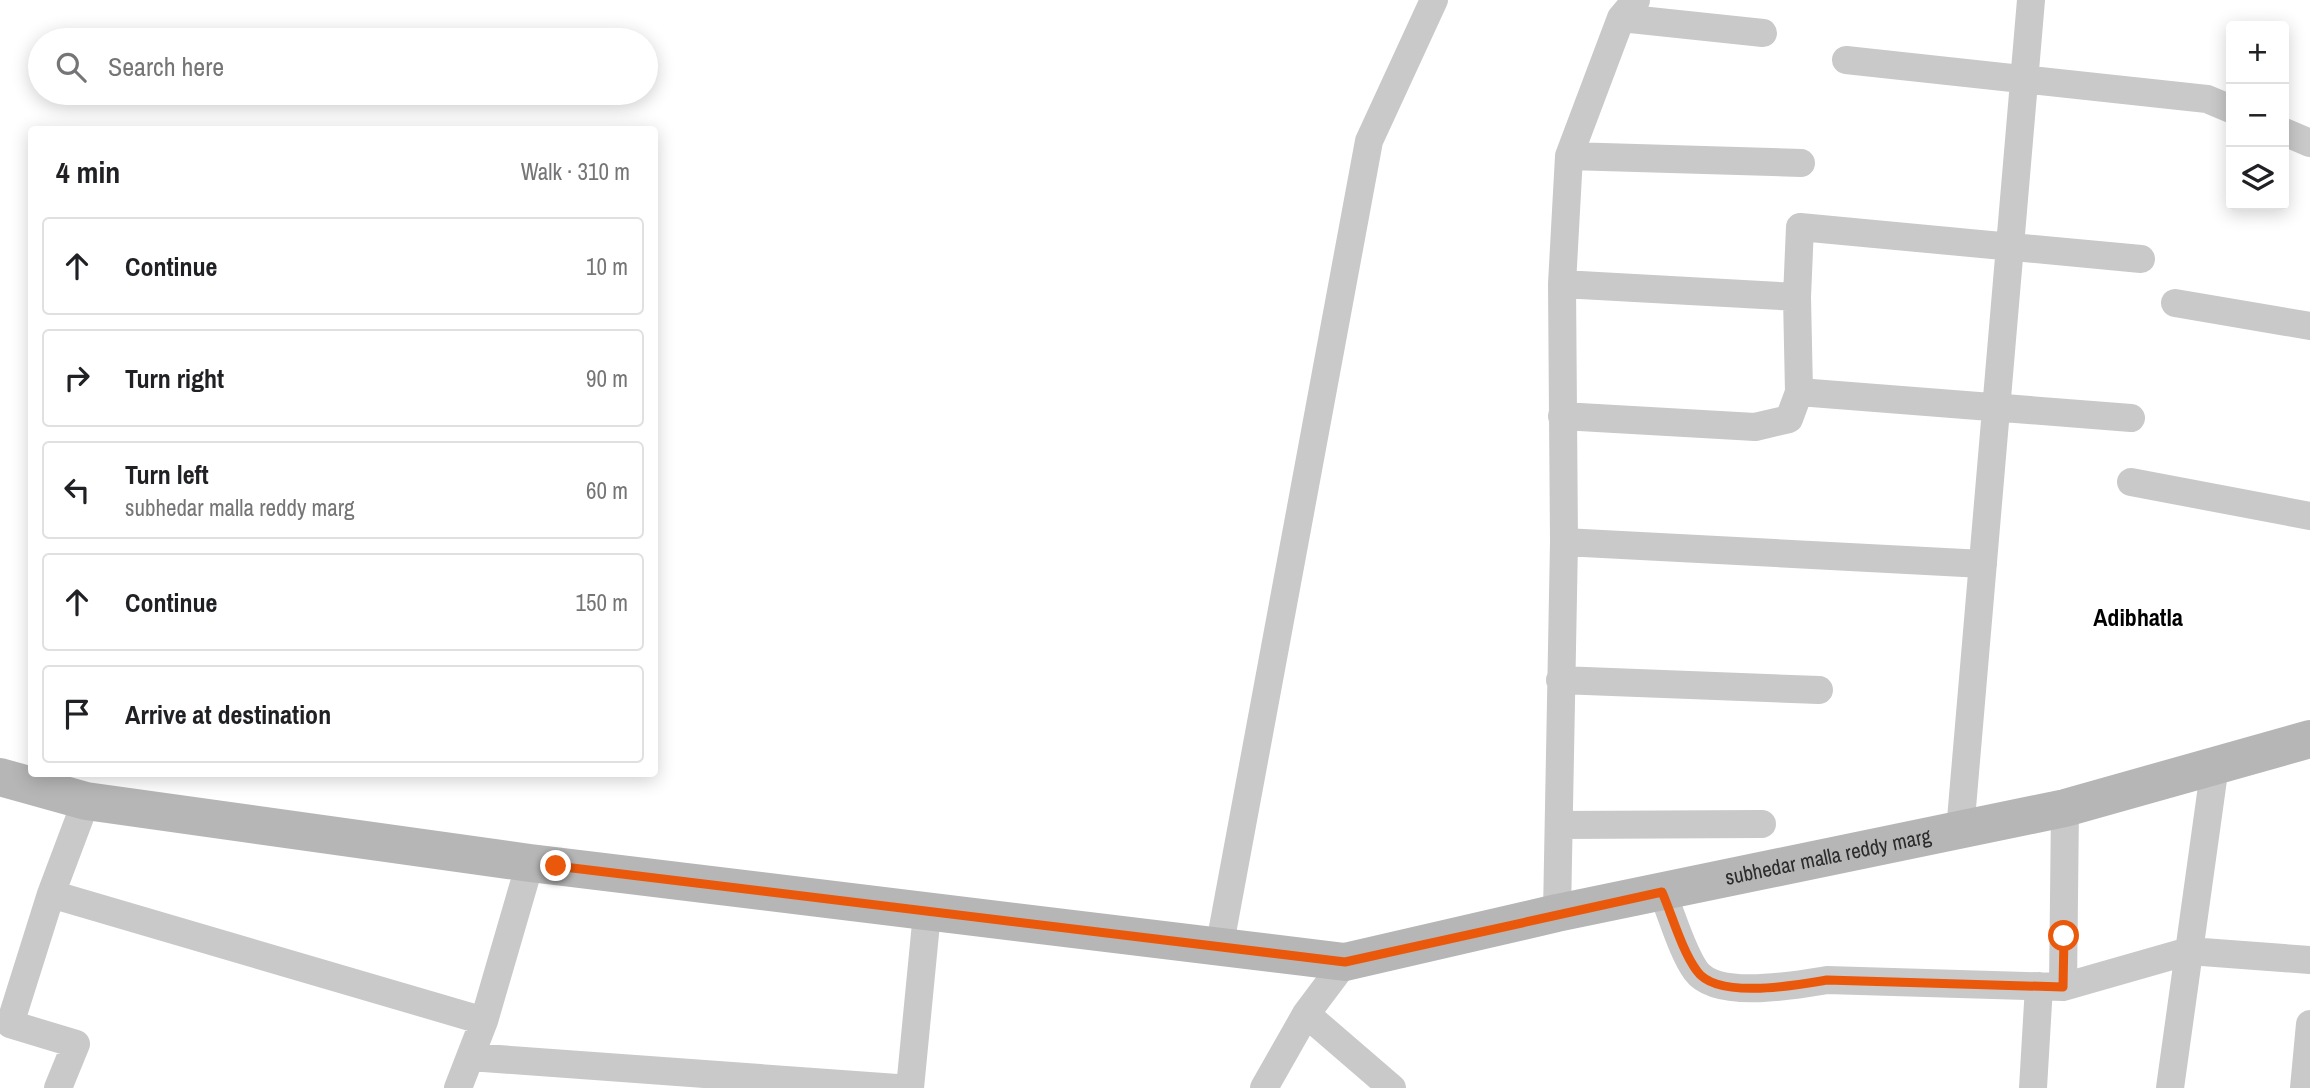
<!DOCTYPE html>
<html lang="en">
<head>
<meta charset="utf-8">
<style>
  :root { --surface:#fff; --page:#f6f6f6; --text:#202124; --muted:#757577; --line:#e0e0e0 }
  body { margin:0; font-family:"Archivo Narrow",sans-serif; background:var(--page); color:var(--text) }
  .controls { position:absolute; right:21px; top:21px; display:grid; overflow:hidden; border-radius:7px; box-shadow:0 4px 18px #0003 }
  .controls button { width:63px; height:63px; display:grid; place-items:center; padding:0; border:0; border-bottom:2px solid var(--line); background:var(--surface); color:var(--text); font:35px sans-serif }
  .stop { position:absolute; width:21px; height:21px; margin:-16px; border:5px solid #ea580c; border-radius:50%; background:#fff }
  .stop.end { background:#ea580c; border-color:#fff; box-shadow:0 2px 7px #0008 }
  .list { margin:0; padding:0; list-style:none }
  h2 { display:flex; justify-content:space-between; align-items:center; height:91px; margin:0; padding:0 28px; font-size:30px }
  h2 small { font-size:23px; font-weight:400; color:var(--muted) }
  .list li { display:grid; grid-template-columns:46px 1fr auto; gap:21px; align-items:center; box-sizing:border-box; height:98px; margin:0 14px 14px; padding:0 14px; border:2px solid var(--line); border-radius:7px }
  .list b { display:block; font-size:26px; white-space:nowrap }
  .list p { margin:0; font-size:23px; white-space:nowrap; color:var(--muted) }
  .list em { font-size:23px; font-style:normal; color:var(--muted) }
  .icon { flex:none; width:38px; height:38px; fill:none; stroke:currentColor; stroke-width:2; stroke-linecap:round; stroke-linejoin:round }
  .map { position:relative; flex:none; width:2310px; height:1088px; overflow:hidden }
  .search { position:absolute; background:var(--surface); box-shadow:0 4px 18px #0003; left:28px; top:28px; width:630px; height:77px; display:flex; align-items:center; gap:18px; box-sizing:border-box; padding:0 24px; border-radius:38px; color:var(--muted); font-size:26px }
  .panel { position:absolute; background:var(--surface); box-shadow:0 4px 18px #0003; left:28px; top:126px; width:630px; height:651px; border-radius:7px }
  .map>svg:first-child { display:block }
</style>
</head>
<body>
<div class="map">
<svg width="2310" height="1088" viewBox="0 0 2310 1088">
  <rect width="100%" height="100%" fill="#fff"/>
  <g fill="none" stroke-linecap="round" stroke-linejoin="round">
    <!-- street -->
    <path stroke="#c9c9c9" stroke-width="28" d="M1621 18 1763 33
      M1846 60 2207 99 2231 109
      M2284 132 2310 143
      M1569 156 1801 163
      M1562 284 1797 297
      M2175 303 2310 326
      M1799 392 2131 418
      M1562 416 1755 427 1789 419 1799 392 1797 297 1800 227 2141 259
      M2131 482 2310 516
      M1564 542 1983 564
      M1560 680 1819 690
      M1560 825 1762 824
      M1960 831 2031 0
      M1662 892C1672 915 1682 952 1696 971 1717 1000 1797 985 1827 980L2063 987 2065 808
      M51 894 484 1021
      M1557 913 1564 542 1562 284 1569 156 1621 18 1636 0
      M1219 949 1369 141 1434 0
      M2063 987 2189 951 2310 960
      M1306 1014 1392 1088
      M470 1057 897 1088
      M58 1088 76 1044 10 1024 51 894 86 801
      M458 1088 484 1021 530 863
      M910 1088 927 913
      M1264 1088 1306 1014 1345 962
      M2033 1088 2039 986
      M2170 1088 2215 765
      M2304 1088 2310 1024"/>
    <!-- secondary -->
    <path stroke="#b6b6b6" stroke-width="38" id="s1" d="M0 777 86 801 530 863 1345 962 1557 913 2065 808 2310 739"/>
  </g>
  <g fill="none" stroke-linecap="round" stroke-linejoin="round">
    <!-- route -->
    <path stroke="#ea580c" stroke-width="9" d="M556 866 1345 962 1662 892C1672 915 1682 951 1697 971 1717 1000 1797 985 1827 980L2063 987 2064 936"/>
  </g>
  <g text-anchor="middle" stroke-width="7" stroke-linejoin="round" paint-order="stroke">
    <!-- street labels -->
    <g font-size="21" fill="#2c2c2c" stroke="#fff">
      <text dy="7" stroke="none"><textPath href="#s1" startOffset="1853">subhedar malla reddy marg</textPath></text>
    </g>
    <!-- quarter labels -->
    <g font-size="24" font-weight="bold" fill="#000" stroke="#fff">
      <text x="2138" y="626">Adibhatla</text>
    </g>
  </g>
</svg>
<div class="controls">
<button>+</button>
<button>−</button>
<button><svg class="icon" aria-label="layers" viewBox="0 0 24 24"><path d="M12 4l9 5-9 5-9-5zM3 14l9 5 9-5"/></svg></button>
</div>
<div class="stop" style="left:2064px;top:936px"></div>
<div class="stop end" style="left:556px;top:866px"></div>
<div class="search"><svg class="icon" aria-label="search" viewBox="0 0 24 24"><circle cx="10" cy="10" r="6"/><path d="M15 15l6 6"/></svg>Search here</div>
<section class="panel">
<h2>4 min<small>Walk · 310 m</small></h2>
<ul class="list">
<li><svg class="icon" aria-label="ahead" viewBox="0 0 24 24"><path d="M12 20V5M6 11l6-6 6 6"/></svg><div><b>Continue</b></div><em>10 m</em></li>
<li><svg class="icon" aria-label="right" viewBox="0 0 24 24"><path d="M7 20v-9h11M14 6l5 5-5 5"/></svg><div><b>Turn right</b></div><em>90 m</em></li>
<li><svg class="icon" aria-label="left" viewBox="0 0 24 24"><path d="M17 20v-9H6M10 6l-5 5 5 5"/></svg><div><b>Turn left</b><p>subhedar malla reddy marg</p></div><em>60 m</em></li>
<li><svg class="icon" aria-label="ahead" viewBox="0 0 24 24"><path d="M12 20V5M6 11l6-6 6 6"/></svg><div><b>Continue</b></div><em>150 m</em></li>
<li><svg class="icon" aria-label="arrive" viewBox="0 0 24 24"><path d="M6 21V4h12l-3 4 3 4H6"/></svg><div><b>Arrive at destination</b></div></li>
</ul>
</section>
</div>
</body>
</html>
